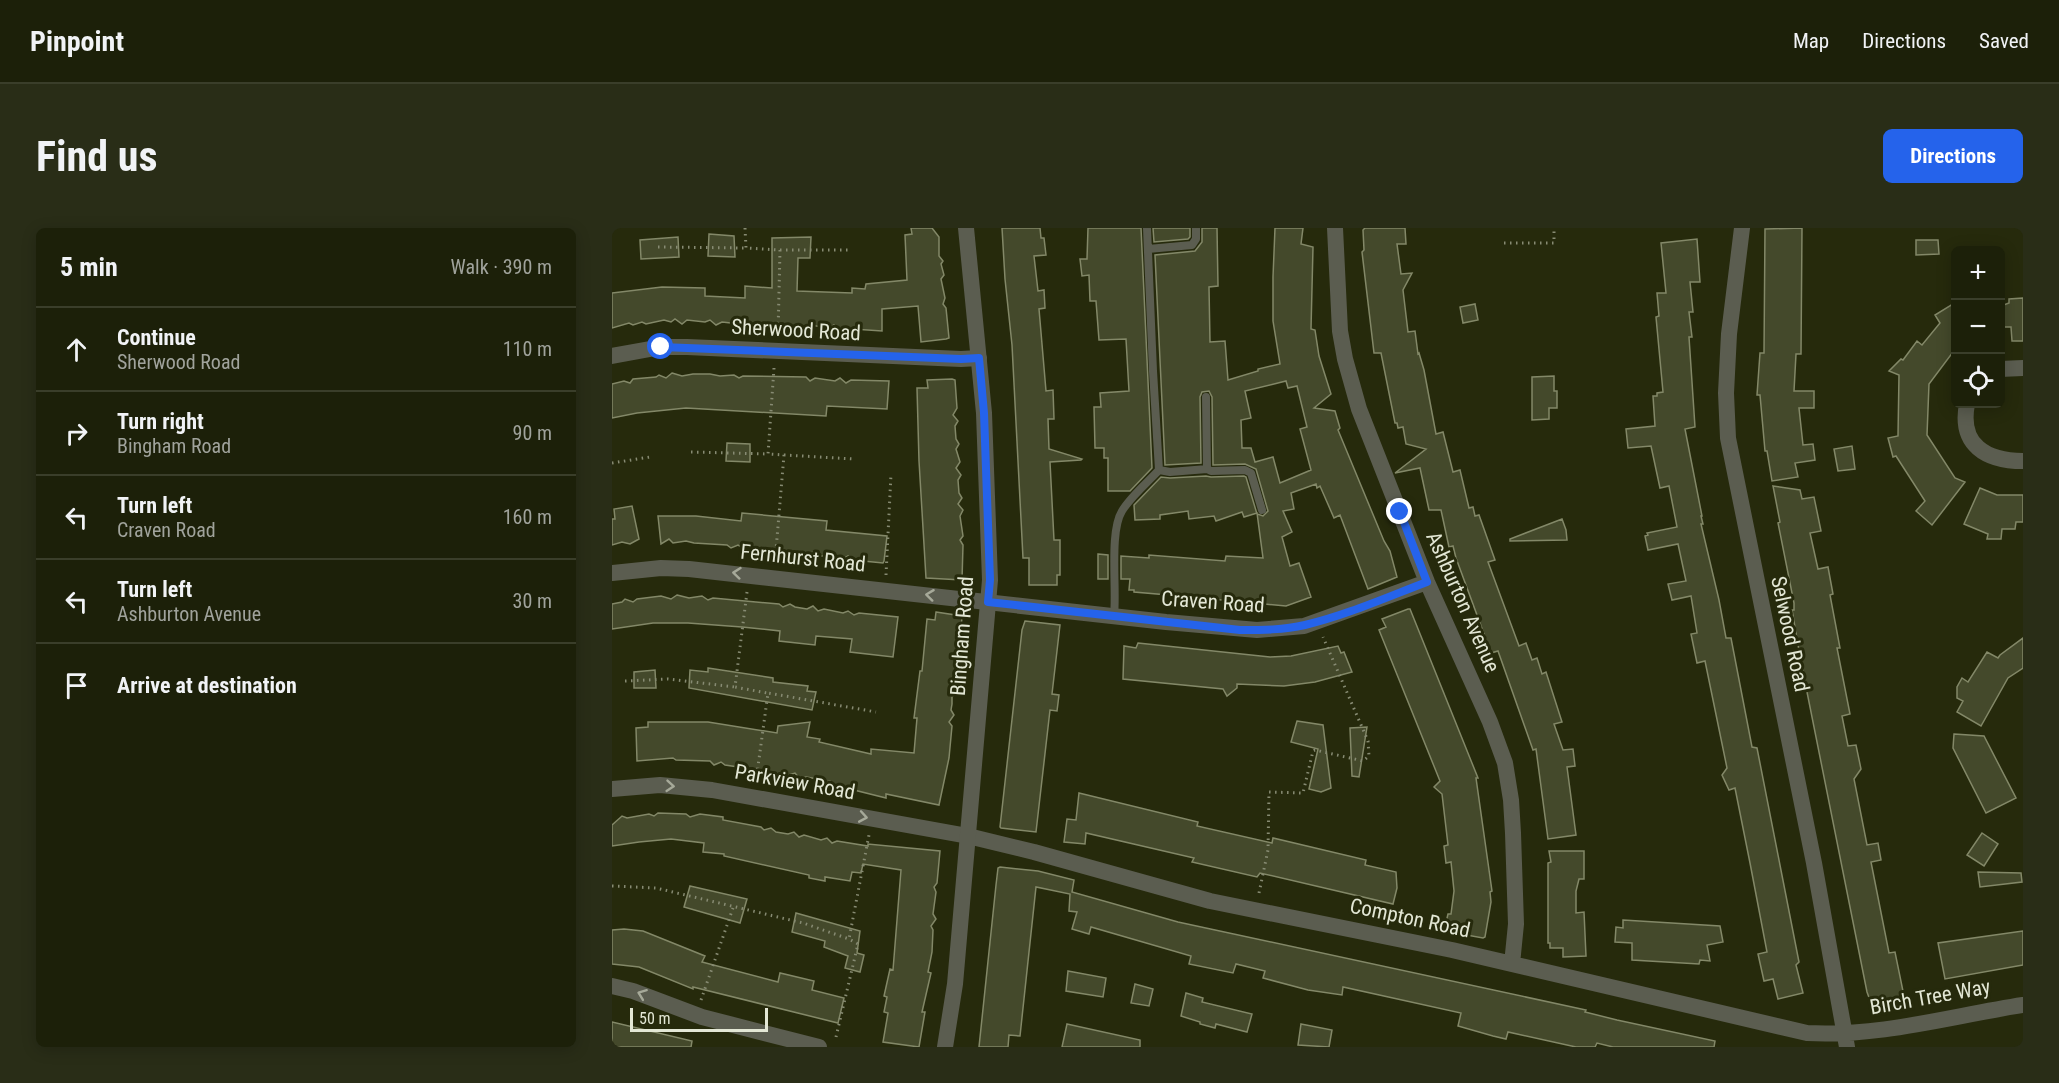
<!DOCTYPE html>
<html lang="en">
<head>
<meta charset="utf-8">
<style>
  :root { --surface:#1c2009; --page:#292d17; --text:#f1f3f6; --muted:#a0a39c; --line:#3a3e2a; --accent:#2563eb }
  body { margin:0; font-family:"Roboto Condensed",sans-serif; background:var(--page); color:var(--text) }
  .controls { position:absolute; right:18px; top:18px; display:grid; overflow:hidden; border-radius:9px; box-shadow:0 3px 15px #0003 }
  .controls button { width:54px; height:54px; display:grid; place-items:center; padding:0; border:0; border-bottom:2px solid var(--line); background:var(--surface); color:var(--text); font:30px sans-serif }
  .scale { position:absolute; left:18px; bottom:15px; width:138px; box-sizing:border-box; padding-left:6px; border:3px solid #e3e7d5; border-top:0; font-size:16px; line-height:21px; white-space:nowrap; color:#e3e7d5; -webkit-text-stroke:4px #262a0c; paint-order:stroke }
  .stop { position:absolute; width:18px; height:18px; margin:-14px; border:4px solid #2563eb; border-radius:50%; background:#fff }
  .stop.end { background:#2563eb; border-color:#fff; box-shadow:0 2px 6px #0008 }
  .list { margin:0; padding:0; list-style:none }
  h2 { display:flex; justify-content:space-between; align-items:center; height:78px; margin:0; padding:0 24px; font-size:26px }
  h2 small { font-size:20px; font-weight:400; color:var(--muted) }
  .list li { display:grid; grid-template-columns:39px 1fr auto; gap:18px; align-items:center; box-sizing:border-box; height:84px; padding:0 24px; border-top:2px solid var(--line) }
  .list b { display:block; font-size:22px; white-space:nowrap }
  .list p { margin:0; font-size:20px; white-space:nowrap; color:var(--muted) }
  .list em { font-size:20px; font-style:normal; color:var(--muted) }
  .icon { flex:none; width:33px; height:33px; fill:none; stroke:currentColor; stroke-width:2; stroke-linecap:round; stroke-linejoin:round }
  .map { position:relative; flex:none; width:1411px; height:819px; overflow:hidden; border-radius:9px }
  header { display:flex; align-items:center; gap:36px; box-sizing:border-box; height:84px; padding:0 30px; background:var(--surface); border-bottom:2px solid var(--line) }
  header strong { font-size:28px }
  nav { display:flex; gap:33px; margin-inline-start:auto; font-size:21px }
  .intro { display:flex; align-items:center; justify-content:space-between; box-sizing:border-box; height:144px; padding:0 36px }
  h1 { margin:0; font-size:42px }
  .button { padding:15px 27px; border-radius:9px; background:var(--accent); color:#fff; font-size:21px; font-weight:700 }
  main { display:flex; gap:36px; padding:0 36px }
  aside { flex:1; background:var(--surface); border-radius:9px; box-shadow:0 3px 15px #0003 }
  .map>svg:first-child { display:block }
</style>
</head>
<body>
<header>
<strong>Pinpoint</strong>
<nav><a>Map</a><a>Directions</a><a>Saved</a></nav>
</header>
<div class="intro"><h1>Find us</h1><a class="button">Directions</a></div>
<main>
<aside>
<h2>5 min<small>Walk · 390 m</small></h2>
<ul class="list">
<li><svg class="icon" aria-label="ahead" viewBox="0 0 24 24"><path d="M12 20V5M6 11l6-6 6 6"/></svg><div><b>Continue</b><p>Sherwood Road</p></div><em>110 m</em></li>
<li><svg class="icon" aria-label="right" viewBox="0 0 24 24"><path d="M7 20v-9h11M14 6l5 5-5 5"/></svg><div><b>Turn right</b><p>Bingham Road</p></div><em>90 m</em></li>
<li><svg class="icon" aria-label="left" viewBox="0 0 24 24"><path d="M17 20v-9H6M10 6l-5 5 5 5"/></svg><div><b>Turn left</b><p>Craven Road</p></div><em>160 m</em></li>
<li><svg class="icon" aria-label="left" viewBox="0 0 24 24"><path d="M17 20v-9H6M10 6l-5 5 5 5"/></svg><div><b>Turn left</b><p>Ashburton Avenue</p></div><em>30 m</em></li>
<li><svg class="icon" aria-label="arrive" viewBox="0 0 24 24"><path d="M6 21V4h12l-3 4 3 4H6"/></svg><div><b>Arrive at destination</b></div></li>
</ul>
</aside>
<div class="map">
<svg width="1411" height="819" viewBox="0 0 1411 819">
  <rect width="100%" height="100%" fill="#262a0c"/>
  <!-- building -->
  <path fill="#44492b" stroke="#838868" stroke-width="1.5" fill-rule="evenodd" d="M299 0H320L327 9V28L331 33 329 36 332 47 329 51 333 70 331 76 334 80 337 110 334 111 309 114 306 78 270 81V103L226 100 222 97 217 100 198 97 194 99H162L135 98 131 94 124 98 119 95 110 94 104 97 98 92 93 94 75 92 70 96 63 91 59 94 52 92 34 96 30 94 21 97 17 95 0 100V65L50 59 93 60V68L133 70V58L160 60V10L199 9 198 30H186L185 63 240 65V60L253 61 254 56 295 52 293 7 300 6Z
    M390 0H428L429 10H432L434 27 422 28 426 63 432 62 433 80 427 81 434 163 441 162 442 191H436L437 221 470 231 469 232 438 234 442 312H448V347H445V357H417V330H411L400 117 393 51Z
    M476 0H529L540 240 518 263H496V230H492V220H483L482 179H489L488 165 517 163 514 111 487 112 484 73H478L477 47 470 48 468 31H475Z
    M541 0H578V9L576 11 542 14Z
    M590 0H605L606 58 597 59 598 114 613 113 616 152 646 143V141L668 136 661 93V49L663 0H691L689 16 701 19 699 101 703 102 707 128 719 166 702 180 723 183 728 200 726 202 772 313 778 323 785 349 756 361 728 287 722 290 708 258 705 260 704 256 679 265 682 281 671 283 680 304 670 309 678 338 687 335 699 369 674 378 568 368 522 364V362H517L518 351H509V328L537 330V327L613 333 614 328 651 330 645 285 632 289 630 284 604 293 602 288 577 291 576 283 548 287V291L523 292 522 277 549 249 558 250 594 248 599 249 632 248 634 249 645 286 651 288 656 283 644 241 633 236 601 237 600 169 597 163 590 164 588 169 589 235 553 237 543 27 583 23 590 14ZM674 153 676 160 685 158 695 199 688 201 699 242 668 255 661 229 643 234 639 220H630L629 192 639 190 633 163Z
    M753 0H793L794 16H785L789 46 800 45 791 62 796 104 803 103 806 126 807 125 812 142 824 206 831 204 841 244 848 242 857 280 861 279 863 288 867 287 883 332 876 334 907 418 914 415 920 432 925 430 930 446 934 444 950 494 942 496 951 522 961 521 963 538 955 539 964 607 936 611 924 521 921 522 886 423 879 425 844 330 841 318 837 319 829 282H817L808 240 783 245 814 221 794 216 791 199 786 200 785 195H783L769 125H762L750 24 752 22 751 2Z
    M1190 0 1189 126H1184L1182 163H1202V180H1187L1191 217 1201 216 1203 232 1183 235 1186 249 1160 253 1155 223H1153L1148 167H1145L1148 125H1152L1153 1Z
    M97 6 122 8 123 29 96 28Z
    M66 9 67 29 29 31 28 12Z
    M1085 11 1088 54H1078L1081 84H1077L1080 109H1077L1083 199 1073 201 1090 288H1089L1091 296H1089L1107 372 1114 410H1119L1140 519 1145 520 1187 734 1184 737 1191 765 1166 771 1161 751 1152 753 1146 726 1155 724 1138 635 1123 560 1117 562 1110 547 1115 540 1093 433 1085 435 1079 406 1085 405 1079 368 1060 372 1056 356 1074 353 1066 316 1036 322 1033 308 1036 307 1035 305 1065 299 1057 258 1048 260 1039 218 1016 220 1014 201 1043 198 1041 168H1045V165L1051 164 1044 89 1047 88 1045 65H1054L1049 15Z
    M1304 12H1326L1327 26 1304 27Z
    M1411 70V113H1400L1399 99H1389V78L1397 75V71Z
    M1344 74V120L1317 156 1315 207 1343 250 1353 254 1320 297 1304 283 1313 273 1284 228 1281 229 1276 210 1286 208 1287 147 1277 143 1289 131 1291 132 1305 113 1310 117 1328 95 1323 87Z
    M863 76 866 92 851 95 848 79Z
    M60 145 70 148 81 146H98L108 148 122 147 127 150 131 148 194 149 198 153 203 150 223 153 228 150 234 155 239 152 277 153 275 181 215 178 214 188 74 180 25 185 0 190V156L12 153 18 155 21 151 44 149 47 147 54 150Z
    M942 148V163H945V180H937V191L920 192V149Z
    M340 151 343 152 345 180 341 187 346 193 343 198 344 211 347 216 344 221 348 234 344 240 349 247 346 252 347 265 350 270 346 276 351 282 348 288 351 308 348 312 351 317 350 352 314 350 307 233 305 160H316L315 152Z
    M115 215 138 216V234L114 233Z
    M1240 218 1243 241 1226 243 1222 221Z
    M1161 258 1188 262 1190 271 1202 269 1209 303 1198 305 1206 341 1216 339 1221 366 1218 367 1228 420H1225L1238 486 1230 488 1236 518 1244 517 1249 541 1242 551 1255 617 1266 615 1269 632 1259 634 1277 725 1283 724 1293 773 1267 778V774L1259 775 1255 764 1189 434 1180 382H1182V375L1166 295 1168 294Z
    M1368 260 1385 267H1411V294H1404L1403 301H1390L1389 311H1375L1376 306 1352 296Z
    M20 278 27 311 18 316 10 314 0 317V291H3L2 281Z
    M130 285 215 293 214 302 275 308 272 333 271 335 241 332 236 328 229 332 225 328H205L201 324 196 327 161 324 131 320 126 317 119 320 115 317 82 315 74 313 61 315 57 311 49 316 46 288H84L129 293Z
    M950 291 954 302 955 312 898 313V311Z
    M486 326 496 327V351H486Z
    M65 367 77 370 90 368 96 372 101 370 167 376 171 379 178 376 183 379 195 381 201 378 206 383 212 381 231 385 236 383 242 387 247 385 286 389 281 429 238 424 240 411 204 408 203 417 167 413 168 403 130 399 76 395H41L0 401V376L10 374 13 371 21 374 25 371 49 368 59 371Z
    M796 381H798L866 550H864L880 663 878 664 879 674 873 709 871 710 832 703 836 686H839L842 663 839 634 834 635 832 618 836 617 830 566 822 559 828 553 767 402 774 399 770 391Z
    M324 384 350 388 348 418 344 422 348 429 344 434V453L341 458 344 465 340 469V476L339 482 342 487 337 494 340 498 337 530 327 577 274 566V570L222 557 218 553 210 555 206 551 194 549 188 551 183 545 177 547 133 540 113 537 109 534 102 537 98 533 64 532 61 530 25 533 24 500 36 499V494H96L165 505 166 498 198 494 195 509 208 511 207 514 259 526V521L302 525 305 490H302L308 443H310L315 391 323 392Z
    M413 393 448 397 440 466 447 467 445 483 438 482 424 604 389 600 388 599 410 402Z
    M1411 410V440L1396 450 1369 498 1345 484 1351 473 1345 470V459L1350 450 1356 454 1375 424 1386 430 1388 427Z
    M526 415 658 429 679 428 726 418 729 425 732 424 740 444 703 454 672 458 625 456V460L615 468 611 461 511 451 512 418 524 420Z
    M96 440 161 450V454L196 458 195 463 204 464 200 482 77 460 78 442 96 444Z
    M43 442 44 460H22V444Z
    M685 493 711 497 719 560 709 564 697 561 706 521 679 514Z
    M755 499 747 549 740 548 738 500Z
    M1342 506 1372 508 1404 570 1374 585 1341 520Z
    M467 565 586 594 585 598 660 615 661 610 754 632 753 637 784 644 785 660 781 676 648 645 645 649 580 634 582 630 474 605 473 616 452 614 455 591 464 592Z
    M46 585 74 586 78 589 88 586 111 589V592L149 599 152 602 159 600 164 604 176 606 182 604 187 609 192 607 209 612 215 610 220 615 225 613 256 618V616L328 623 325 655 322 659 324 664 321 686 324 691 319 698 321 702 320 724 316 744 319 745 310 784H313L307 819 271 814 276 785 272 784 275 769 272 768 278 741 281 742 289 642 251 636 249 645 240 644 238 653 213 649V653L197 650V647L112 628V626L91 624 92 615 59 611 27 614 0 618V597L10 588 15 590 37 586 42 588Z
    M1370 605 1386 616 1372 638 1355 627Z
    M937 623H972V651H967L964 663V685L972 684 974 728 951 729V720H938V715H936V635L939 634Z
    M388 639 426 643 462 652 460 664 566 694 974 782 973 784 1005 792 1103 813 1102 819H1001L985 815 983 819H964L896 804 894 811 881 808 846 798 849 785 731 759 730 767 696 762 651 750 653 743 624 736 621 745 577 736 579 728 479 699 477 706 460 701 465 684 457 683 458 666 424 659 408 808 397 807 396 819H367L384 657 386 640Z
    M1366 644 1409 645 1410 654 1368 659Z
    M78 658 135 671 128 695 72 679Z
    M184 685 248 703 245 725 252 727 248 744 233 740 236 728 212 719 213 713 180 704Z
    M1011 692 1108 698 1111 714 1095 717 1098 733 1088 732 1087 736 1020 732V715L1003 714 1004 699 1011 700Z
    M12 701 31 703 93 728 90 734 166 754 168 745 202 753 200 762 232 770 226 795 81 759V761L27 739 0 736V702Z
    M1411 703V737L1333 751 1326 715Z
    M456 743 494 750 491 769 454 763Z
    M523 756 541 761 537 778 519 775Z
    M574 765 591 770 590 774 640 786 635 804 604 796 603 800 588 796V794L569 788Z
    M0 794 80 813 79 819H0Z
    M455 796 528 812V819H450Z
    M689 796 720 802 717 819 686 817Z"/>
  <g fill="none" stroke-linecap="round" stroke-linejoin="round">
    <!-- path -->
    <path stroke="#878b73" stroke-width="3" stroke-dasharray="1.5 4.5" stroke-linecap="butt" d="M133 0 134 20 168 22 166 106
      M892 15H942V0
      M46 19 134 20
      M168 22H237
      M162 140 156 226 172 227 163 334
      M79 224 156 226
      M172 227 242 231
      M0 235 38 229
      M274 347 279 246
      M135 364 123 459 155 465
      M13 453 56 451 123 459
      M144 553 156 465 264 484
      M0 658 44 660 191 695 237 711 257 607
      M647 665 656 622 657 564 691 565 701 523 703 522 751 533 757 528 756 513 711 409
      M89 772 121 680
      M224 809 246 716 237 711"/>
    <!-- service -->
    <path stroke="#5b5d50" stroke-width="8" d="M535 0 541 143 547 242 558 244 595 241 594 169
      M536 21 580 17 584 11V0
      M595 241 599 243 633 242 639 245 650 282
      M502 388C505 361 497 304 510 283 519 268 535 255 547 242"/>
    <!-- minor -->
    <path stroke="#5b5d50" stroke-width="16" d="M723 0 728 103 733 131 747 181 815 354 878 494 893 535 899 572 901 605 904 696 900 736
      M1130 0 1117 106 1114 165 1116 210 1202 635 1235 819
      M0 128 49 119H75L349 131 367 130
      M1388 141 1411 140
      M1355 176C1347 217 1374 233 1411 233
      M0 345 49 340 77 341 554 394 645 402 692 398 815 354
      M0 561 48 557 100 562 356 608 422 624 598 673 840 722 1195 805C1268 809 1339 788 1411 777
      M0 758 21 763 90 789 207 819"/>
    <!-- tertiary -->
    <path stroke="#5b5d50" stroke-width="16" d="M333 819 343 756 378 352 372 185 354 0"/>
  </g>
  <!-- one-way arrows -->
  <defs><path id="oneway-chevron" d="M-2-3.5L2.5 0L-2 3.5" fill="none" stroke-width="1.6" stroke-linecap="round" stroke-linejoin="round" transform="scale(1.5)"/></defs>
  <g stroke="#a6a999">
    <use href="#oneway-chevron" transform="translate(125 345) rotate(-174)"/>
    <use href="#oneway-chevron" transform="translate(318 367) rotate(-173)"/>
    <use href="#oneway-chevron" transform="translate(58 558) rotate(5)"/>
    <use href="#oneway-chevron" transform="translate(251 589) rotate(10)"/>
    <use href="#oneway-chevron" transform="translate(30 766) rotate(-159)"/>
  </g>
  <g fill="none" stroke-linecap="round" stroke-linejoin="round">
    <!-- route -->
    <path stroke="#2563eb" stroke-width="8" d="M49 119 349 131 367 130 372 185 378 352 376 374 628 402C650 402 671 402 693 397 735 387 775 369 815 354L788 284"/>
  </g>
  <g text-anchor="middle" stroke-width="6" stroke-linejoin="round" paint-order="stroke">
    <!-- street labels -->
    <g font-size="21" fill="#e3e7d5" stroke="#262a0c">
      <text transform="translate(184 102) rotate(3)" y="7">Sherwood Road</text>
      <text transform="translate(191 330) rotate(6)" y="7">Fernhurst Road</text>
      <text transform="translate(601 374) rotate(4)" y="7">Craven Road</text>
      <text transform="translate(851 374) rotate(66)" y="7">Ashburton Avenue</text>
      <text transform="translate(1178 406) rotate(78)" y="7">Selwood Road</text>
      <text transform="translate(350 408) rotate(-86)" y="7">Bingham Road</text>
      <text transform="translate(183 554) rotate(10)" y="7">Parkview Road</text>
      <text transform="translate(798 690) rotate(12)" y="7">Compton Road</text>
      <text transform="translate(1318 769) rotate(-10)" y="7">Birch Tree Way</text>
    </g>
  </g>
</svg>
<div class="controls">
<button>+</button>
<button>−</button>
<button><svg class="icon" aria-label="locate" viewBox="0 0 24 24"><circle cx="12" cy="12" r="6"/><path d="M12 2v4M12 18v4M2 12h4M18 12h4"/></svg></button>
</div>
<div class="scale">50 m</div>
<div class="stop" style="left:49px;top:119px"></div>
<div class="stop end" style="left:788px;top:284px"></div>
</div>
</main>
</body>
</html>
